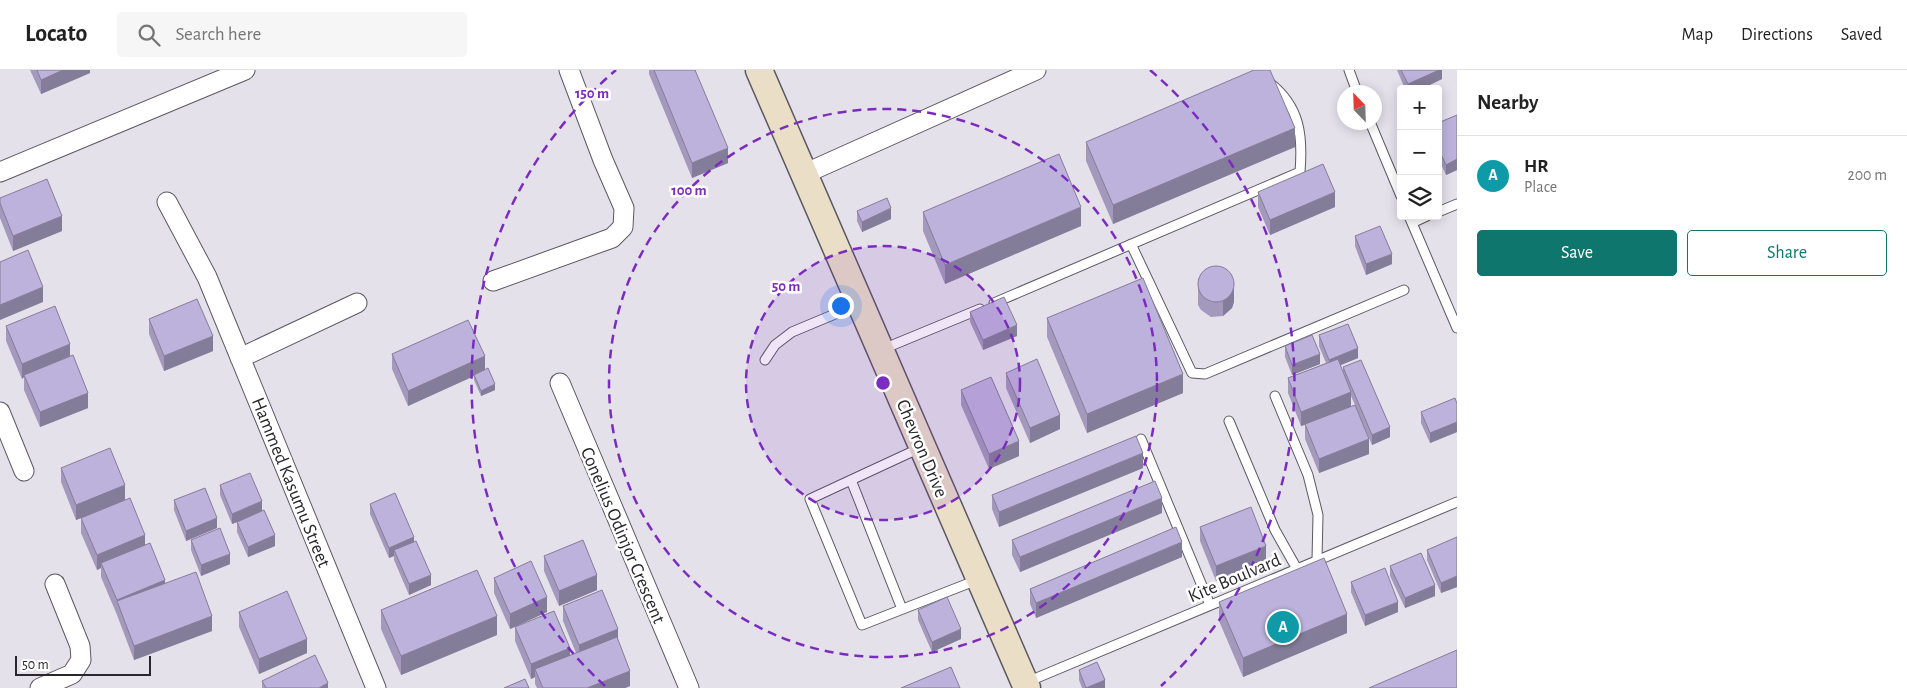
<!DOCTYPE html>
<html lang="en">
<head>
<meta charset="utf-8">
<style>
  :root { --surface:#fff; --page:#f6f6f6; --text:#222; --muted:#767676; --line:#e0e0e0; --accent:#0f766e }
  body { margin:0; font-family:"Alegreya Sans",sans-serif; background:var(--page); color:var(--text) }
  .controls { position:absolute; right:15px; top:15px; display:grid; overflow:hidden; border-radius:5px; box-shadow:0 2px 12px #0003 }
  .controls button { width:45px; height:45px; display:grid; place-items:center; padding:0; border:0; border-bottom:1px solid var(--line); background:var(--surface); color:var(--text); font:25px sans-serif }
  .compass { position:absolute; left:1337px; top:15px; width:45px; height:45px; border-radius:50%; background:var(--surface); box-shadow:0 2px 12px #0003; rotate:337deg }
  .scale { position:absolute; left:15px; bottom:12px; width:136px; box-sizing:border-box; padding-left:5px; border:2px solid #28272b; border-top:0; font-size:14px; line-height:18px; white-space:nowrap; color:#28272b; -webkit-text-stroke:4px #fff; paint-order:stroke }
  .you { position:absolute; left:840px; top:235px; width:18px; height:18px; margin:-12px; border:4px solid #fff; border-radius:50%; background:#1a73e8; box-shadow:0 0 0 8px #1a73e833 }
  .badge { display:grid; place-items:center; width:32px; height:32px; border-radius:50%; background:var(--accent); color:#fff; font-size:16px; font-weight:700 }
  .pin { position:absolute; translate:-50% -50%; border:2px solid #fff; box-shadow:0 1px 5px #0006 }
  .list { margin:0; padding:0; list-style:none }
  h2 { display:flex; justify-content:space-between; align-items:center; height:65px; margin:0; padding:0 20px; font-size:21px }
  h2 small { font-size:16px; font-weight:400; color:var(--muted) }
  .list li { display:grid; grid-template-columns:32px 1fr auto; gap:15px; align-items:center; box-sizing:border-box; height:80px; padding:0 20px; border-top:1px solid var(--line) }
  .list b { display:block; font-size:19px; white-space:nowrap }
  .list p { margin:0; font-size:16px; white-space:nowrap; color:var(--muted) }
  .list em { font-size:16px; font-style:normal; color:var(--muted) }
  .actions { display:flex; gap:10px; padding:15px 20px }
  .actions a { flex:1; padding:11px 0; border:1px solid var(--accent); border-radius:5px; text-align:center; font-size:18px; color:var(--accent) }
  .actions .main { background:var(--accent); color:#fff }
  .icon { flex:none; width:28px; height:28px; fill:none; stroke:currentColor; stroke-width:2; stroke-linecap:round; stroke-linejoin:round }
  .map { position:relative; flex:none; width:1457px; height:618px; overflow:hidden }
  header { display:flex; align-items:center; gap:30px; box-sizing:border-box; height:70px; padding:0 25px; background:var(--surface); border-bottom:1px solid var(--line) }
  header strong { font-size:24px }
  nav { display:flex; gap:28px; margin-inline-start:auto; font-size:18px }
  .search { width:350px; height:45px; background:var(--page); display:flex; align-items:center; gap:12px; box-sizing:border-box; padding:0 18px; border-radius:5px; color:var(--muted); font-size:19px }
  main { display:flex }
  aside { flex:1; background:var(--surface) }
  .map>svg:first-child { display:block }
</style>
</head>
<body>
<header>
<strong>Locato</strong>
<div class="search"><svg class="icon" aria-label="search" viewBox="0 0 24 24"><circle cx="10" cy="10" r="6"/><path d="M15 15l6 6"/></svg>Search here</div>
<nav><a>Map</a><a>Directions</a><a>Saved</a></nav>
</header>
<main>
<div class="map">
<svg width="1457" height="618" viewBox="0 0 1457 618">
  <rect width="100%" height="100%" fill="#e4e1eb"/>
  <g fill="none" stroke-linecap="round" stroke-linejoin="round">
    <defs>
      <path id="lane" d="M1349 0 1357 22
        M1370 52 1401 126
        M1438 142 1457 134
        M1409 146 1457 258
        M1412 153 1427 146
        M1131 174 1192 303 1205 304 1404 220
        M994 233 1300 102C1303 65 1300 37 1270 13
        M883 279 980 239
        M765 290 775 275 792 262 859 234
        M1275 326 1308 405 1318 445 1317 490
        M1229 351 1275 460 1297 499
        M1141 369 1210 535
        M920 378 810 429 862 555 977 510
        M851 410 902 539
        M1027 612 1457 432"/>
      <path id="street" d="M0 102 245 0
        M804 104 1036 0
        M167 132 207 207 376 618
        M493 211 612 168 623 157 624 138 603 90 569 0
        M240 288 357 233
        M560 313 689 618
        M0 342 24 401
        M40 618 72 604 81 590 80 576 55 514"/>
      <path id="secondary" d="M759 0 1027 618"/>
    </defs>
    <!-- lane casing -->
    <use href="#lane" stroke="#5a5861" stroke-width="11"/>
    <!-- street casing -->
    <use href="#street" stroke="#5a5861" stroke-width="21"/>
    <!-- secondary casing -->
    <use href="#secondary" stroke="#5a5861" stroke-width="29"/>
    <!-- lane -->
    <use href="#lane" stroke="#fff" stroke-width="9"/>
    <!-- street -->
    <use href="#street" stroke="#fff" stroke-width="19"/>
    <!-- secondary -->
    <use href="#secondary" stroke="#eadec7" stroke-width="26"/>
  </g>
  <!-- wall -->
  <path fill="#a399bc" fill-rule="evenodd" d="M30 0H90V3L41 24Z
    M649 0H695L728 93 692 108 649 4Z
    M1397 0H1442V9L1421 19H1405Z
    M1457 45V100L1446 105 1438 88V53Z
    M1086 72 1295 77 1113 154 1086 91Z
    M1258 122 1335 137 1270 165 1258 137Z
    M0 128 62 161 13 181 0 148Z
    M857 141 891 149 862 162 857 151Z
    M923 142 1081 156 945 214 923 161Z
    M1355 166 1392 194 1366 205 1355 176Z
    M1198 208 1234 232 1232 238 1223 246 1211 247 1201 240 1198 235Z
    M970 242 1017 266 983 280 970 252Z
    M1047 248 1183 323 1087 363 1047 267Z
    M149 249 213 281 164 301 149 264Z
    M6 256 70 286 88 338 40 357 24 320V307L22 309 6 271Z
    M1319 265 1358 288 1340 295 1343 302V297L1390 367 1372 375 1358 343 1369 384 1319 403 1305 369V355L1301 356 1288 323V308L1326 293 1319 276ZM1351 326 1355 335 1351 337Z
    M1285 276 1320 294 1292 305 1285 287Z
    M392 284 485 299 495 320 481 326 474 310V306L408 336 392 299Z
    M1006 303 1060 359 1030 373 1006 318Z
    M961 320 1019 386 989 399 961 335Z
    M1457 334V362L1430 373 1421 353V342Z
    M61 398 125 430 145 474 165 513 212 561 134 590 117 545 101 507V498L97 500 81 463V448L98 441 76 450 61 412Z
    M1143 398 999 457 992 439V425Z
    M220 415 262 441 275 476 248 487 237 462V452L232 454 220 425Z
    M174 430 217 458 186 471 174 440Z
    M370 434 414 472 431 515 409 525 394 490V486L389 488 370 444Z
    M1162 443 1020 502 1012 485V470Z
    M1200 457 1266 491 1216 511 1200 471Z
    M1457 467V517L1441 523 1427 490V480Z
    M191 470 230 494 201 506 191 480Z
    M544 486 597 520 559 536 544 501Z
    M1182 487 1036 548 1030 534V519Z
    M1390 496 1435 526 1405 538 1390 506Z
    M494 508 547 542 510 559 494 523Z
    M1351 512 1398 542 1365 556 1351 522Z
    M1219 532 1347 563 1243 607 1219 551Z
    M563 536 618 570 630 616 625 618H537L535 614V607L531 609 515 571V557L570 586 576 583 563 551Z
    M381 540 497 565 401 605 381 559Z
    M918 540 961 569 932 582 918 550Z
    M239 542 307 583 259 604 239 557Z
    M1079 600 1105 618H1082L1079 610Z
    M262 611 328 618H262Z"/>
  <!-- shaded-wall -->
  <path fill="#847d99" d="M63 0H90V3L41 24V10Z
    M1439 0H1442V9L1421 19H1408V14Z
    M1295 58V77L1113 154V135Z
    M728 78V93L692 108V93Z
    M1457 89V100L1446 105V95Z
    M1335 122V137L1270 165V150Z
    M1081 137V156L945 214V195Z
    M891 138V149L862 162V152Z
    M62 146V161L13 181V166Z
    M1392 184V194L1366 205V194Z
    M43 217V232L0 250V235Z
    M1234 217V232L1232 238 1223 246V231Z
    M1017 255V266L983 280V270Z
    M213 266V281L164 301V286Z
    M70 274V289L24 305V307L22 309V294Z
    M1358 278V288L1329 300V290Z
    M1320 284V294L1292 305V295Z
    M485 286V301L408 336V321Z
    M1183 304V323L1087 363V344Z
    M495 314V320L481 326V321Z
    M1351 322V337L1301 356V342Z
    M88 323V338L40 357V342Z
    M1060 345V359L1030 373V358Z
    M1457 352V362L1430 373V363Z
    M1390 357V367L1372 375V365Z
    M1369 369V384L1319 403V389Z
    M1019 371V386L989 399V384Z
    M1143 383V398L999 457V442Z
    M125 415V430L76 450V435Z
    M1162 428V443L1020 502V487Z
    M262 431V442L232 454V444Z
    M217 448V458L186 471V461Z
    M145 465V480L101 493V498L97 500V485Z
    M275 465V476L248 487V477Z
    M414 467V477L394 480V486L389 488V478Z
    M1182 472V487L1036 548V533Z
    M1266 476V491L1216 511V496Z
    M230 484V494L201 506V495Z
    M431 505V515L409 525V514Z
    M597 505V520L559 536V521Z
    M1457 506V517L1441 523V513Z
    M165 510V525L117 531V545V530Z
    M1435 515V526L1405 538V528Z
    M547 527V542L510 559V544Z
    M1398 532V542L1365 556V545Z
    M1347 544V563L1243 607V588Z
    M212 546V561L134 590V576Z
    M497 546V565L401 605V586Z
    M618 559V574L579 590V575Z
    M961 559V569L932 582V572Z
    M307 569V583L259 604V589Z
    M570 578V593L535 599V607L531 609V594Z
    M630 601V616L625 618H587Z
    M1105 610V618H1086Z
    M328 613V618H319Z"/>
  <!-- building -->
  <path fill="#bdb2db" stroke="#847d99" d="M37 0H63L41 10Z
    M654 0H695L728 78 692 93Z
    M1254 0H1270L1295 58 1113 135 1086 72Z
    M1401 0H1439L1408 14Z
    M1457 45V89L1446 95 1438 78V53Z
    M1059 84 1081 137 945 195 923 142Z
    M1323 94 1335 122 1270 150 1258 122Z
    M47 109 62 146 13 166 0 133V128Z
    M887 128 891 138 862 152 857 141Z
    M1380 156 1392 184 1366 194 1355 166Z
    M28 180 43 217 0 235V192Z
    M1198 214a18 18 0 1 1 36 0a18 18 0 1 1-36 0Z
    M1143 208 1183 304 1087 344 1047 248Z
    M1004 227 1017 255 983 270 970 242Z
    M197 229 213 266 164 286 149 249Z
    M55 236 70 274 22 294 6 256Z
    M468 250 485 286 408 321 392 284Z
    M1348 254 1358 278 1329 290 1319 265Z
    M1312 265 1320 284 1292 295 1285 276Z
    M73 285 88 323 40 342 24 305Z
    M1037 289 1060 345 1030 358 1006 303Z
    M1338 289 1351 322 1301 342 1288 308Z
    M1361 290 1390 357 1372 365 1343 297Z
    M488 298 495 314 481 321 474 305Z
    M991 307 1019 371 989 384 961 320Z
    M1455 328 1457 334V352L1430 363 1421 342Z
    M1355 335 1369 369 1319 389 1305 354Z
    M1136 366 1143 383 999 442 992 425Z
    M110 378 125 415 76 435 61 398Z
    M250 403 262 431 232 444 220 415Z
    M1155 411 1162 428 1020 487 1012 470Z
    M205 418 217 448 186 461 174 430Z
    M395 423 414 467 389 478 370 434Z
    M130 428 145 465 97 485 81 448Z
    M1251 437 1266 476 1216 496 1200 457Z
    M264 440 275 465 248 477 237 452Z
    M1176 457 1182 472 1036 533 1030 519Z
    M220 458 230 484 201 495 191 470Z
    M1457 467V506L1441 513 1427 480Z
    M583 470 597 505 559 521 544 486Z
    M416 471 431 505 409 514 394 480Z
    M150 473 165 510 117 530 101 493Z
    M1421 483 1435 515 1405 528 1390 496Z
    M1324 488 1347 544 1243 588 1219 532Z
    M531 491 547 527 510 544 494 508Z
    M1385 498 1398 532 1365 545 1351 512Z
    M477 500 497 546 401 586 381 540Z
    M196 502 212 546 134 576 117 531Z
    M602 520 618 559 579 575 563 536Z
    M287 521 307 569 259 589 239 542Z
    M947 527 961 559 932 572 918 540Z
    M554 541 570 578 531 594 515 557Z
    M617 567 630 601 587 618H543L535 599Z
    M1457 580V618H1369Z
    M315 585 328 613 319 618H266L262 611Z
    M1097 592 1105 610 1086 618 1079 600Z
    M951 597 960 618H901Z
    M525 609 529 618H504Z"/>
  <!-- distance rings -->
  <circle cx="883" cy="313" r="137" fill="#7b2cbf" fill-opacity=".12"/>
  <g fill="none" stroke="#7b2cbf" stroke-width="2.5" stroke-dasharray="9 6">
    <circle cx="883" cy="313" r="137"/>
    <circle cx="883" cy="313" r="274"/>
    <path d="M605 616A411 411 0 0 1 616 0M1150 0A411 411 0 0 1 1161 616"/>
  </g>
  <g text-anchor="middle" stroke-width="5" stroke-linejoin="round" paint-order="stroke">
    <!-- street labels -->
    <g font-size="19" fill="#28272b" stroke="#fff">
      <text transform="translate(923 378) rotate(67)" y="7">Chevron Drive</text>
      <text transform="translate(292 412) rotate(68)" y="7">Hammed Kasumu Street</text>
      <text transform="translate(624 465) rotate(67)" y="7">Conelius Odinjor Crescent</text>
      <text transform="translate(1234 507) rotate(-23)" y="7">Kite Boulvard</text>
    </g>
  </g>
  <circle cx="883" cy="313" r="8" fill="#7b2cbf" stroke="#fff" stroke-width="2.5"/>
  <g font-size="15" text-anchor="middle" font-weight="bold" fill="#7b2cbf" stroke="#fff" stroke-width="5" stroke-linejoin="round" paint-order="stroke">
    <text x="592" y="28">150 m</text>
    <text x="689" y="125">100 m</text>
    <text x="786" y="221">50 m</text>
  </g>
</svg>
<div class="controls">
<button>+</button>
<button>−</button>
<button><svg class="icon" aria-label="layers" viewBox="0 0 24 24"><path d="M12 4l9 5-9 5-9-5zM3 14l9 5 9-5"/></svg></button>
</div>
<svg class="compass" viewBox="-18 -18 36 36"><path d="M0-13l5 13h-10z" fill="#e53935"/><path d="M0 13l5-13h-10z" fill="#767676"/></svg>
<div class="scale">50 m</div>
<div class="you"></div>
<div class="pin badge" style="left:1283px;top:557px;background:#0f9aa8">A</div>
</div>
<aside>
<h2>Nearby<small></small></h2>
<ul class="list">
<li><span class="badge" style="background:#0f9aa8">A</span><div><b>HR</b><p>Place</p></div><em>200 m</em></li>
</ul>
<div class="actions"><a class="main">Save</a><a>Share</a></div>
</aside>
</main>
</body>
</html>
